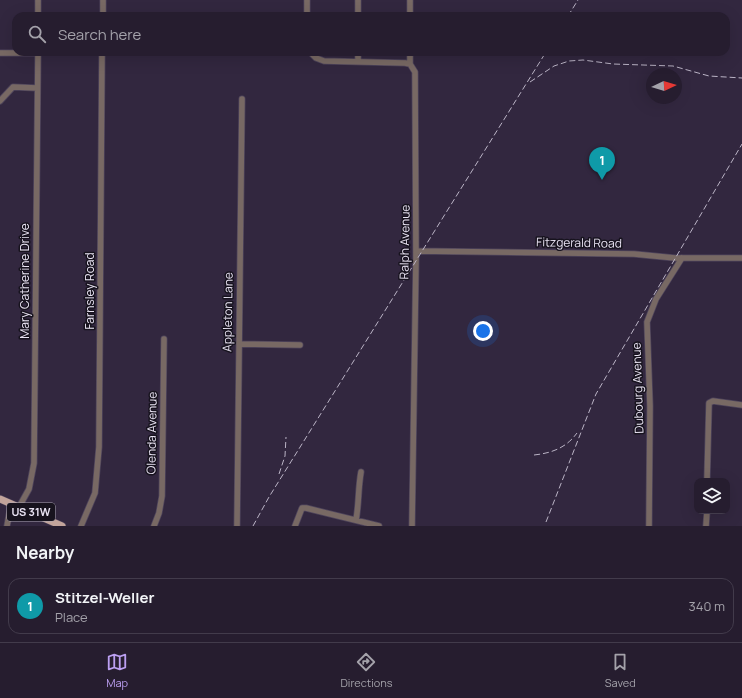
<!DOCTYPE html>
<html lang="en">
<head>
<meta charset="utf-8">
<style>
  :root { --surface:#261d2f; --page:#322a3b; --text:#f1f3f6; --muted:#a4a2aa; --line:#423b4b; --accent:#bca0f2 }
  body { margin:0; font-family:Manrope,sans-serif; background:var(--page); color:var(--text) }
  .controls { position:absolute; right:12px; bottom:12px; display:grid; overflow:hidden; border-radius:8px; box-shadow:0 4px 16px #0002 }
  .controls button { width:36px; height:36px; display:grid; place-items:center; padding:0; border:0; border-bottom:1px solid var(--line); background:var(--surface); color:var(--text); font:20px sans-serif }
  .compass { position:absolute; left:646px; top:68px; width:36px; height:36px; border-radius:50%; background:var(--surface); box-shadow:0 4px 16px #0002; rotate:86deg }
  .you { position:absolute; left:483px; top:331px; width:14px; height:14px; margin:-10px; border:3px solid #fff; border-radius:50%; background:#1a73e8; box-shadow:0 0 0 6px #1a73e833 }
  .badge { display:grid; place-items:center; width:26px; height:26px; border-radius:50%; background:var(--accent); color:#fff; font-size:13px; font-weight:700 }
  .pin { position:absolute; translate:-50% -33px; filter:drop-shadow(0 1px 2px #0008) }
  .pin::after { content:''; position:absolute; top:21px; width:14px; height:12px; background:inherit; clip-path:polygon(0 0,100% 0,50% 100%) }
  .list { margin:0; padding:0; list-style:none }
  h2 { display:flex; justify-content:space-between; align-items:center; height:52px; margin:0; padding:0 16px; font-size:17px }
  h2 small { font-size:13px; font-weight:400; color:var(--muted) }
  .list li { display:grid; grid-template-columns:26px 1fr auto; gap:12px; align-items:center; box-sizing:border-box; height:56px; margin:0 8px 8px; padding:0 8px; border:1px solid var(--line); border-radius:12px }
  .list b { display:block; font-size:15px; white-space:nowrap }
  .list p { margin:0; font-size:13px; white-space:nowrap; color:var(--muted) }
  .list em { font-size:13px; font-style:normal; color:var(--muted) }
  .icon { flex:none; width:22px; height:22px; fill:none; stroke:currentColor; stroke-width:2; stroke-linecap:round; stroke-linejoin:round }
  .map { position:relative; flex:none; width:742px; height:526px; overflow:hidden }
  .search { position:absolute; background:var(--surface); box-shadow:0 4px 16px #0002; left:12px; right:12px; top:12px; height:44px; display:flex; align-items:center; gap:10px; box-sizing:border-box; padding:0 14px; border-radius:12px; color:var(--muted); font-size:15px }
  .sheet { height:116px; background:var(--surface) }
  nav { display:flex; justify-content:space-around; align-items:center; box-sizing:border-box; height:56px; border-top:1px solid var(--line); background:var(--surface); font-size:11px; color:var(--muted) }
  nav a { display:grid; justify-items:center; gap:2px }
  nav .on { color:var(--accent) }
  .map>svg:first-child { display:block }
</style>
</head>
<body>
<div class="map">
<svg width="742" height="526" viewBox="0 0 742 526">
  <rect width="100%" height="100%" fill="#32273f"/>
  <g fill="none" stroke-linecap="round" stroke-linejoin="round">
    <defs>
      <path id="minor" d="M307 0V16
        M38 16V0
        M103 16V0
        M358 16V0
        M410 16V0
        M310 52 316 58 324 61 405 63 410 64 415 72 416 258 412 526
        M0 53H38
        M358 62V52
        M410 64V52
        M0 101 13 87 37 88
        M416 251 634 254 675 258H742
        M239 344 300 345
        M707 481 709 403 713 401 742 405
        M19 507 29 489 34 463 38 52
        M356 520C359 504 358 489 361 472
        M7 526 11 504
        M81 526 95 493 99 447 102 52
        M154 526 159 513 162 496 164 339
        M237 526 242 99
        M295 526 302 508H306L379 526
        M649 526 650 406 647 322 656 299 682 258
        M706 526 707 511"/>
      <path id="major" d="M0 499 62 526"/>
    </defs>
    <!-- minor casing -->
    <use href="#minor" stroke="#4f455c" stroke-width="7"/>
    <!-- major casing -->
    <use href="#major" stroke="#4f455c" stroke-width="8"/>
    <!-- minor -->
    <use href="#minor" stroke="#786964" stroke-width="5.5"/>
    <!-- major -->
    <use href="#major" stroke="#c2a49b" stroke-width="7"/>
    <!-- rail -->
    <path stroke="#bbb4c6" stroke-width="1" stroke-dasharray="6 3" stroke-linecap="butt" d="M568 16 578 0
      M530 82 554 66 569 61 583 60 613 64 673 66 709 76 742 78
      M534 455C552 453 566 448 577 433
      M279 474 285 456 286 437
      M546 522 596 394 742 144
      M253 526 269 497 546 52"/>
  </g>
  <g text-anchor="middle" stroke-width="3" stroke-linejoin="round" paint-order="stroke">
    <!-- shield labels -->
    <rect fill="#17131e" stroke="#aaa5b3" stroke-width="1" x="7" y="503" width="48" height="18" rx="3"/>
    <g font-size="11" font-weight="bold" fill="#e9e3f3">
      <text x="31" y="516">US 31W</text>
    </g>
    <!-- street labels -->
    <g font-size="12" fill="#e9e3f3" stroke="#17131e">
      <text transform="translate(405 242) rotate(-89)" y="4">Ralph Avenue</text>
      <text transform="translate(579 243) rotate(1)" y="4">Fitzgerald Road</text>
      <text transform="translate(25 281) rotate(-90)" y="4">Mary Catherine Drive</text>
      <text transform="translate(90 291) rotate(-90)" y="4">Farnsley Road</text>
      <text transform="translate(228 312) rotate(-89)" y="4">Appleton Lane</text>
      <text transform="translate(638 388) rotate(-92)" y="4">Dubourg Avenue</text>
      <text transform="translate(152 433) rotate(-89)" y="4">Olenda Avenue</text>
    </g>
  </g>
</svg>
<div class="controls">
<button><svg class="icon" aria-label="layers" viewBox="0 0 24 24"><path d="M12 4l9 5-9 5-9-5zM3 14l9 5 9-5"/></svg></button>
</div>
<svg class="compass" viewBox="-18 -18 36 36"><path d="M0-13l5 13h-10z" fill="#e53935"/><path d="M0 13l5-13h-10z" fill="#a4a2aa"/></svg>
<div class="you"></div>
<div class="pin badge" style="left:602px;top:180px;background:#0f9aa8">1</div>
<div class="search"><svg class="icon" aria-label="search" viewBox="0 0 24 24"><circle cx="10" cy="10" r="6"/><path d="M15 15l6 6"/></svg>Search here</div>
</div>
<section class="sheet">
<h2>Nearby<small></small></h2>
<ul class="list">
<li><span class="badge" style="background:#0f9aa8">1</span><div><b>Stitzel-Weller</b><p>Place</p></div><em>340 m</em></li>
</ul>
</section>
<nav>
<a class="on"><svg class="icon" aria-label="map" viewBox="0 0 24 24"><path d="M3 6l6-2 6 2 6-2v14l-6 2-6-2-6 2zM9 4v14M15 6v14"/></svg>Map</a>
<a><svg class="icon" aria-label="directions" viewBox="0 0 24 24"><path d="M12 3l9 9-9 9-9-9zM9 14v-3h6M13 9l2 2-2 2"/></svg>Directions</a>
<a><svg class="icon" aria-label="saved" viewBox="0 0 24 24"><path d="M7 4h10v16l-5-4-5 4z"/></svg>Saved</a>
</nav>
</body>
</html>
